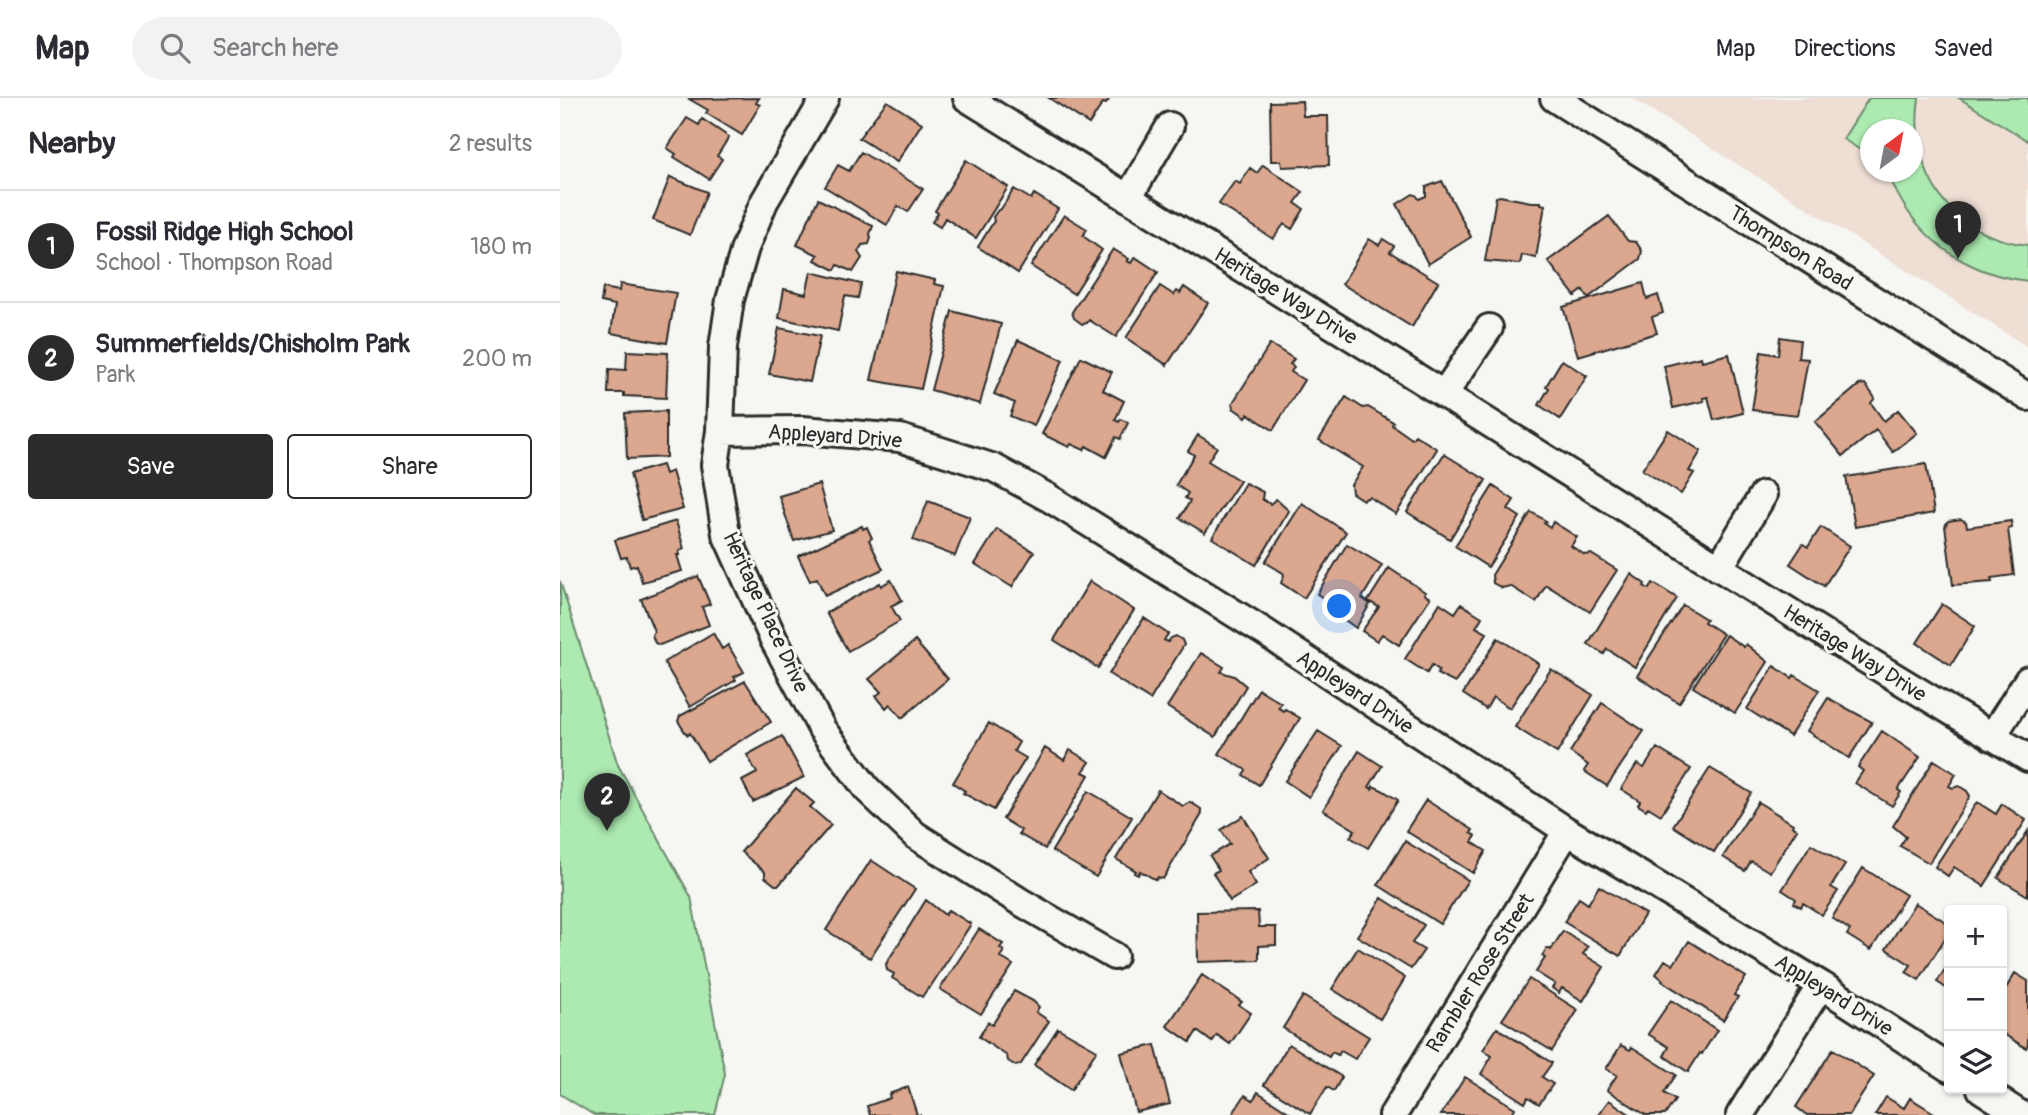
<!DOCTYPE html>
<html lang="en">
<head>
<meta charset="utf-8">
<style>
  :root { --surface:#fff; --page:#f2f2f3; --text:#2b2b33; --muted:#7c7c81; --line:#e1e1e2; --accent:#2b2b2b }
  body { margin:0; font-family:Pangolin,sans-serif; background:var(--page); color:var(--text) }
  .controls { position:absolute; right:21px; bottom:21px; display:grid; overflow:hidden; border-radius:7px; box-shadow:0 2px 5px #0004 }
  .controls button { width:63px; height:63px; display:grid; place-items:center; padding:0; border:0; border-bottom:2px solid var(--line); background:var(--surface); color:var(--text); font:35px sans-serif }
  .compass { position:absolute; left:1300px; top:21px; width:63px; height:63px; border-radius:50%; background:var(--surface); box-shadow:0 2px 5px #0004; rotate:32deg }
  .you { position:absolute; left:780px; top:509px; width:24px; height:24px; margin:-18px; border:5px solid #fff; border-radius:50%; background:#1a73e8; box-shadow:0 0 0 10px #1a73e833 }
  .badge { display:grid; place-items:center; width:46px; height:46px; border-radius:50%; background:var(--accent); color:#fff; font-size:23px; font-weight:700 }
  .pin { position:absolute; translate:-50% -58px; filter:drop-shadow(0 2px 4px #0008) }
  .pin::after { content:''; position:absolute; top:37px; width:24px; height:21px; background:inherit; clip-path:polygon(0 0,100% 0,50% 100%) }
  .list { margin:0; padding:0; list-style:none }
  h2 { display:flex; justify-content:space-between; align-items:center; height:91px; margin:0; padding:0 28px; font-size:30px }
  h2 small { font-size:23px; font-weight:400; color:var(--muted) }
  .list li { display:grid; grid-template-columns:46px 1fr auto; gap:21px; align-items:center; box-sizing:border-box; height:112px; padding:0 28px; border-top:2px solid var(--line) }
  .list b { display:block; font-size:26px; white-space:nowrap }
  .list p { margin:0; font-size:23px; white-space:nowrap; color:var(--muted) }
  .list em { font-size:23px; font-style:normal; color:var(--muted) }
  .actions { display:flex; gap:14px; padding:21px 28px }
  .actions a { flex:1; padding:16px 0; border:2px solid var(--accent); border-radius:7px; text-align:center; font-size:24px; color:var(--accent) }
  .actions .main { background:var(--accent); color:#fff }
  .icon { flex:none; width:38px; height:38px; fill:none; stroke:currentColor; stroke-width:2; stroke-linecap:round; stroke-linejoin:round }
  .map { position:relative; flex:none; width:1468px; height:1017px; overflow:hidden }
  header { display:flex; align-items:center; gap:42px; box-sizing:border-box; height:98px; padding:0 35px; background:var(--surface); border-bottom:2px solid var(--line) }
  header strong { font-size:33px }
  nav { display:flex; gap:38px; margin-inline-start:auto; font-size:24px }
  .search { width:490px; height:63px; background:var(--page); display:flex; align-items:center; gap:18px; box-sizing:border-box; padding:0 24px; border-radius:38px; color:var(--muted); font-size:26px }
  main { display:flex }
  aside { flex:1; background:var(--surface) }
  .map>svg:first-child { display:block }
</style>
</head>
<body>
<header>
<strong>Map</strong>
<div class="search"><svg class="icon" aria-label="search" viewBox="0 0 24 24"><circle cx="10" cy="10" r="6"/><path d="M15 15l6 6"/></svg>Search here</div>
<nav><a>Map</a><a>Directions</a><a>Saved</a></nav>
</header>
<main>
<aside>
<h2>Nearby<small>2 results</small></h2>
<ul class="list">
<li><span class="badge">1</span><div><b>Fossil Ridge High School</b><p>School · Thompson Road</p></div><em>180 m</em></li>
<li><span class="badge">2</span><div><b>Summerfields/Chisholm Park</b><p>Park</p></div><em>200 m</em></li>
</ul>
<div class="actions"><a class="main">Save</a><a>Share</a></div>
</aside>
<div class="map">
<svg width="1468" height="1017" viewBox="0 0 1468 1017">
  <rect width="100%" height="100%" fill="#f6f6f2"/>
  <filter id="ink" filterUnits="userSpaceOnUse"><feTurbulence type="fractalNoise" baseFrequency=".0143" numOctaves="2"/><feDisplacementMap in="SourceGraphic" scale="14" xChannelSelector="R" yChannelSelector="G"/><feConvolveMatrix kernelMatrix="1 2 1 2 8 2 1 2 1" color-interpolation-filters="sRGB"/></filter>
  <g filter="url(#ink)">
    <!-- built -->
    <path fill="#eeded4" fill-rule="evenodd" d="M1072 0H1468V249ZM1310 32H1352V74H1310Z"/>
    <!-- green -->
    <path fill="#aceab1" stroke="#6c8a6e" stroke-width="2" d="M1309 0H1359C1348 75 1391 139 1468 147V183C1403 176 1350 136 1328 74H1352V32H1310V58L1283 41Z
      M1399 0H1468V43Z
      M0 483 58 667 131 799 165 976 155 1017H34L0 996Z"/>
    <!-- building -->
    <path fill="#dba78e" stroke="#2b2b2b" stroke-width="2" d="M199 0 196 5 200 7 182 37 146 15 148 12 129 1Z
      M489 0H550L546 6 543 5 529 26Z
      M327 3 362 25 337 64 299 40Z
      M742 3 743 18H768L769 67 722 69 721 63H711L710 4Z
      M127 20 139 27 142 21 169 39 157 58 162 61 149 81 114 59 116 56 107 50Z
      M301 54 363 91 348 114 338 108 327 127 265 89 278 67 289 73Z
      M406 62 448 89 416 140 385 120 380 129 372 124 378 115 375 113Z
      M703 67 743 94 735 105 744 111 732 131 724 126 713 141 659 106 675 83 680 86 690 70 697 75Z
      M110 79 147 94 130 137 93 122Z
      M882 83 911 139 868 166 837 106 853 96 856 97 859 101 866 98V89Z
      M454 91 471 101 474 96 498 111 458 175 418 149 434 123 433 119 438 112 441 111Z
      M940 98 971 104H981V106L985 107 976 160 962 157 960 166 925 163 936 99Z
      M258 101 313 128 310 136 311 140 309 146 302 147 298 154 302 160 293 174 278 167 275 172 255 162 258 157 237 147Z
      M504 117 527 131 523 138 542 152 514 196 471 168Z
      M1049 118 1068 143 1076 144 1082 153 1080 161 1028 200 1023 192 1015 198 988 163Z
      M809 141 819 147 823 141 834 148 830 154 878 184 852 229 782 186Z
      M553 151 569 161 567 163 571 165 575 159 598 174 556 239 529 222 527 225 522 226 514 220 512 214Z
      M336 173 375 182 374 186 384 188 361 291 311 282Z
      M251 174 301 186 298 200 285 198 278 233 219 220 224 191 246 196Z
      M1083 185 1087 201 1098 197 1103 215 1092 219 1097 235 1018 258 1003 209Z
      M60 186 116 195 107 245 51 235 55 207 41 204 43 190 59 193Z
      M600 188 614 197 617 193 620 195 624 189 648 205 607 267 566 240Z
      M392 213 441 226 420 306 371 292Z
      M219 230 260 238 250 284 209 276Z
      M1220 239 1240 242 1238 260 1248 261 1238 317 1192 312 1201 254 1218 257Z
      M458 242 503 262 474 328 450 318 455 305 434 296Z
      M710 246 734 261 730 266 734 269 731 274 744 282 713 332 688 316 686 319 673 310 674 308 672 306Z
      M67 253 108 255 106 300 64 298V295H48L49 271 66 272Z
      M1169 256 1183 315 1154 322 1148 299 1143 300 1144 303 1113 310 1104 268 1141 259 1142 263Z
      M521 259 552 274 543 292 564 303 555 322 559 324 561 321 568 325 560 341 556 339 546 359 526 348 524 352 511 346 509 349 482 336Z
      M1002 262 1027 278 1000 321 979 307 989 290 986 288Z
      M1305 286 1315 300 1311 305 1324 323 1338 312 1357 335 1333 354 1316 332 1283 358 1255 324 1299 287Z
      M786 299 803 310 808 309 833 324 832 327 852 341 855 337 877 351 836 416 809 399 803 402 792 395 791 387 803 369 759 342Z
      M106 313V359L67 361 65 315Z
      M1108 332 1141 353 1129 373 1134 375 1121 396 1082 372Z
      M638 337 657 349 648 363 680 383 645 435 620 420 630 403 625 400 628 395 616 387 634 357 628 353Z
      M884 356 926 382 890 441 847 414Z
      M1366 366 1374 415 1295 429 1286 379Z
      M102 367 105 376 112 373 123 411 82 422 70 376Z
      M685 385 703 394 702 401 710 406 716 401 729 413 696 467 652 440Z
      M259 386 272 432 234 443 219 398Z
      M933 388 954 402 948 411 960 419 928 469 895 448Z
      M368 403 410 419 395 458 353 442Z
      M742 405 786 434 744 500 721 485 724 477 723 475 705 464Z
      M971 414 986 423 984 425 990 429 993 424 1017 439 1011 448 1025 457 1031 456 1057 472 1030 514 986 487 976 504 950 488 942 490 933 485 932 477Z
      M1401 421 1406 424 1407 429 1451 423 1452 430 1448 431 1454 477 1431 480 1432 484 1393 487 1385 428 1388 423Z
      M116 423 124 451 119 453 120 457H117L122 473 82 484 77 467 70 469 67 459 61 460 55 442Z
      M302 428 303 431 307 429 312 440 309 442 323 471 265 498 257 480 250 483 238 458Z
      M1261 429 1290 448 1264 488 1230 466 1243 446 1248 449Z
      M437 431 474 454 452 489 415 466Z
      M787 446 822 467 802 500 810 506 796 530 768 510 771 505 757 496Z
      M829 470 865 494 864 496 870 500 839 547 822 536 817 543 802 533 819 509 808 503Z
      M1071 476 1085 486 1084 488 1089 491 1093 485 1117 500 1075 569 1047 551 1044 556 1028 546Z
      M138 478 150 506 142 509 149 527 100 547 95 545 92 537 94 533 81 501Z
      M331 482 342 502 331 508 340 523 288 553 266 515 320 485 321 488Z
      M530 483 574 512 538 570 494 542Z
      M880 505 895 515 901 506 922 519 916 529 927 535 895 585 877 576 879 572 872 567 867 575 845 561Z
      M1382 506 1415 528 1391 567 1357 545Z
      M1123 507 1146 521 1144 524 1163 536 1119 605 1077 578Z
      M584 520 608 536 604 542 608 544 611 540 616 538 622 542 624 547 590 602 549 576Z
      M153 535 162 551 168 547 184 574 174 579 176 582 130 609 104 564Z
      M1166 537 1184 549 1186 546 1208 564 1175 615 1133 589Z
      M938 540 979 566 950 610 933 599 926 611 903 596Z
      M355 543 388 581 342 620 330 606 326 610 316 598 321 594 309 581Z
      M641 555 664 569 661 574 674 578 686 588 655 639 607 609Z
      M1214 568 1232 580 1234 577 1259 592 1230 638 1187 611Z
      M991 571 1033 597 997 655 955 629Z
      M185 583 211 624 147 663 130 635 128 637 125 634 118 623 120 618Z
      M699 591 721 605 718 610 724 613 725 611 740 620 699 687 683 677 686 672 659 656Z
      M1268 600 1312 624 1289 660 1247 633Z
      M1042 605 1084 633 1047 688 1024 673 1028 667 1010 654Z
      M429 625 459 644 454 653 466 660 434 712 403 695 405 693 393 685Z
      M758 633 782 648 749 699 725 683Z
      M1322 633 1360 659 1338 692 1341 694 1332 708 1295 685 1303 673 1298 669Z
      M222 638 244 679 193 704 182 683 197 675 187 657Z
      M485 650 504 662 510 652 530 664 523 674 529 677 485 751 459 736 461 732 443 721Z
      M1097 650 1131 671 1101 717 1088 709 1086 712 1078 707 1080 703 1061 691 1077 666 1084 670Z
      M799 653 822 668 809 689 812 691 813 688 822 692 838 702 808 750 790 739 795 732 763 712Z
      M1374 662 1396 676 1389 688 1393 690 1399 688 1407 693 1410 698 1369 765 1340 748 1346 739 1333 728Z
      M1150 670 1191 695 1154 754 1113 728Z
      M236 690 254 705 250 709 271 727 219 787H215L205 779V774L181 754Z
      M598 692 623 708 630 704 641 711 642 716 603 781 598 779 596 782 580 773 578 777 574 775 576 773 556 761Z
      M528 693 572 719 536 779 492 753Z
      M866 702 913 732 911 735 916 738 912 744 926 753 913 775 846 733Z
      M1198 704 1233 726 1232 728 1237 731 1210 774 1191 763 1185 773 1163 759Z
      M1417 704 1436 716 1442 706 1466 722 1424 788 1394 769 1388 778 1375 769Z
      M683 718 709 760 688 774 696 787 670 803 653 775 659 772 650 758 670 746 661 732Z
      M1468 733V798L1438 780Z
      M845 743 908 782 880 826 818 787Z
      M1251 746 1285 767 1271 789 1278 793 1262 817 1243 805 1241 809 1234 805 1236 801 1222 792Z
      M311 762 355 791 310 860 266 832Z
      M1303 770 1346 797 1311 852 1287 837 1290 832 1272 820Z
      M1039 788 1085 816 1060 858 1004 824 1019 800 1028 806Z
      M822 800 864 827 852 845 864 852 851 871 797 838Z
      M366 802 385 817 388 812 411 826 369 891 368 890 362 899 332 880 334 876 327 872 326 866Z
      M1355 805 1389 826V834L1359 882 1346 874 1351 867 1326 851Z
      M698 813 699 829H716V847L699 848V862L638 864 637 814Z
      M419 831 443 846 440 850 444 853 440 859 453 867 421 916 380 891Z
      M1003 833 1028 849 1023 856 1044 869 1023 903 1002 890 999 895 992 890 995 886 976 874 985 860 982 858 987 850 991 852Z
      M1129 843 1186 879 1174 897 1178 899 1163 922 1102 883 1103 882 1096 876 1105 862 1113 867Z
      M798 850 845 880 820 921 772 891Z
      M1389 865V892L1377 884Z
      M1455 875 1468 883V946L1466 950 1442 935V897Z
      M642 877 682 904 679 907 691 915 670 946 657 937 652 944 637 933 630 944 607 928Z
      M969 881 1018 912 992 953 942 922Z
      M454 893 473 903 479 909 476 914 489 923 461 966 456 968 448 963 447 958 419 939 428 924 432 927Z
      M743 898 809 939 795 961 781 953 778 957 772 954 769 959 723 930Z
      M1111 902 1157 932 1142 956 1140 955 1128 974 1104 958 1109 949 1088 936Z
      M498 930 537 952 511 992 474 967Z
      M937 930 992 965 982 979 993 986 979 1006 968 999 965 1005 921 976 932 958 923 952Z
      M729 946 782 979 774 993 767 989 750 1016 704 987Z
      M595 947 610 1006 576 1014 561 955Z
      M1061 947 1070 952 1072 949 1116 977 1104 995 1115 1002 1105 1017H1086L1047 992 1057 977 1046 971Z
      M1273 951 1314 978 1289 1017H1247L1236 1009Z
      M905 979 955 1010 951 1017H881Z
      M348 989 357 1017H361H310L307 1008 330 1000 329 996Z
      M698 994 733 1017H672L685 997 693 1002Z
      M1326 999 1344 1010 1350 1000 1374 1015 1373 1017H1315Z
      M1049 1002 1071 1017H1038Z"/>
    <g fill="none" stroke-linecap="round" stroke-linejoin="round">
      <defs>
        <path id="minor" d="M265 0 204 104 185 150 170 202 163 249 160 333 155 367 166 436 214 542 262 631 307 691 355 737 459 803 554 858
          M407 0 842 270 1287 550 1468 660
          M994 0 1468 299
          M568 100 610 28
          M884 296 929 230
          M160 333 243 332 340 340 434 370 489 400 706 535 1007 733 1261 887 1389 970
          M1159 470 1203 397
          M1432 639 1468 582
          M1421 991 1461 1017
          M833 1017 1007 733
          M1180 1017 1261 887"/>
      </defs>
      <!-- minor casing -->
      <use href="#minor" stroke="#2b2b2b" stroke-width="32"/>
      <!-- minor -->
      <use href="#minor" stroke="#f6f6f2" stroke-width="26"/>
    </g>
  </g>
  <g text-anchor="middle" stroke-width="6" stroke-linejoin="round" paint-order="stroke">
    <!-- street labels -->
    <g font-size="21" fill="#2b2b2b" stroke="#f6f6f2">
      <text transform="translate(1231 150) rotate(32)" y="7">Thompson Road</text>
      <text transform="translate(726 198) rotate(32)" y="7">Heritage Way Drive</text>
      <text transform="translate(275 338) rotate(4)" y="7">Appleyard Drive</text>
      <text transform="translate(206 514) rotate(65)" y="7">Heritage Place Drive</text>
      <text transform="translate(1295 555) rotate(32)" y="7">Heritage Way Drive</text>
      <text transform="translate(795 594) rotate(33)" y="7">Appleyard Drive</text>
      <text transform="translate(920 875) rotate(-58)" y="7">Rambler Rose Street</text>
      <text transform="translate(1274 897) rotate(32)" y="7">Appleyard Drive</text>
    </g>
  </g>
</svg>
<div class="controls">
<button>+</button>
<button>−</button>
<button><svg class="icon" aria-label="layers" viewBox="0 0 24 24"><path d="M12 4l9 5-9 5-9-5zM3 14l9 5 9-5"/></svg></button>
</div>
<svg class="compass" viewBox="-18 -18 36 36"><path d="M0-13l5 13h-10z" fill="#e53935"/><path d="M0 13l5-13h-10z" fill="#7c7c81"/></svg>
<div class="you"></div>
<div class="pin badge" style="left:1398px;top:161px">1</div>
<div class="pin badge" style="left:47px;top:733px">2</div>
</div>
</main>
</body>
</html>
